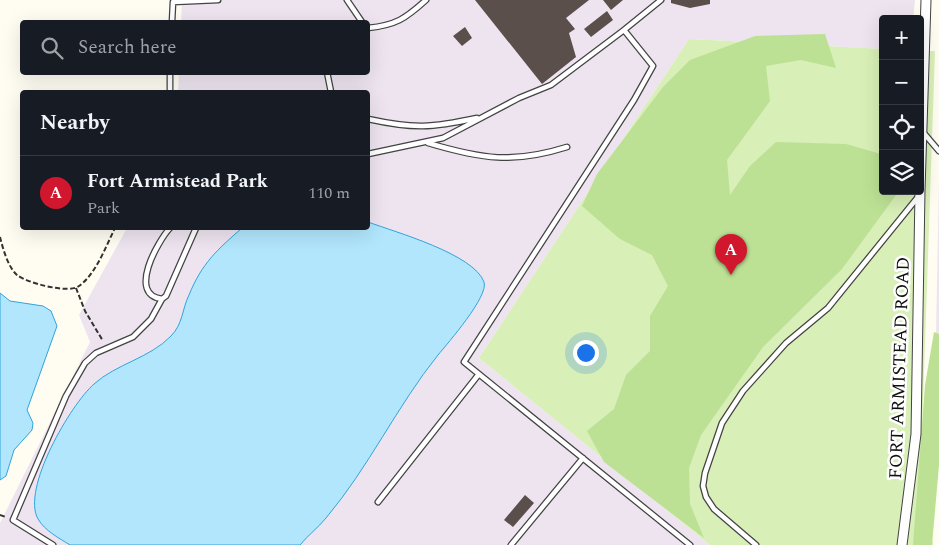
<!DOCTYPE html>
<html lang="en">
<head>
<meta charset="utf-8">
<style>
  :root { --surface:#171b24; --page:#242831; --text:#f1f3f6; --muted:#9ea1a6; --line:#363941; --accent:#d0172e }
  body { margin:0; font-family:Spectral,serif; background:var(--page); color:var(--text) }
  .controls { position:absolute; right:15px; top:15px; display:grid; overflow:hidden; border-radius:5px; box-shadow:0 5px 20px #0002 }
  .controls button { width:45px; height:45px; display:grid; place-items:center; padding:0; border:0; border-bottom:1px solid var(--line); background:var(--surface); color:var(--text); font:25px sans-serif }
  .you { position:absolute; left:585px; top:352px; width:18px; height:18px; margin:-12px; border:4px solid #fff; border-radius:50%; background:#1a73e8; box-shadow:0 0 0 8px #1a73e833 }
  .badge { display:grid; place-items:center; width:32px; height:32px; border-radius:50%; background:var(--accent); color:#fff; font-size:16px; font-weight:700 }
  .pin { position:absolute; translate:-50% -41px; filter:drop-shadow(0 1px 2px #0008) }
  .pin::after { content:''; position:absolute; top:26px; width:18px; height:15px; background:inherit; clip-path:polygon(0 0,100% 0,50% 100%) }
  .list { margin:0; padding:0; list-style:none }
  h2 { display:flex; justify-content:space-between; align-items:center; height:65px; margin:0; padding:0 20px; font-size:21px }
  h2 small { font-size:16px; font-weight:400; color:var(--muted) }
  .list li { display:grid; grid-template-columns:32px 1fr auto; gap:15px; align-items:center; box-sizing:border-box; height:75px; padding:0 20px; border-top:1px solid var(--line) }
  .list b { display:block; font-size:19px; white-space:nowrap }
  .list p { margin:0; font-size:16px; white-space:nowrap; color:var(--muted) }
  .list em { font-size:16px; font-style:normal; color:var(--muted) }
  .icon { flex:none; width:28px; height:28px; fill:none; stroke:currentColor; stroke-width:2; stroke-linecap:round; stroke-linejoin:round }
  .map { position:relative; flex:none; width:939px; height:545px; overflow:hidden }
  .search { position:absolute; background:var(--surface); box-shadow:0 5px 20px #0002; left:20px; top:20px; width:350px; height:55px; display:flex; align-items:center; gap:12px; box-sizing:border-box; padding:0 18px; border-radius:5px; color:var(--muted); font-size:19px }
  .panel { position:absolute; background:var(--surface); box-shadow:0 5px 20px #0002; left:20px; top:90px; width:350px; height:140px; border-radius:5px }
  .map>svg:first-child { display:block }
</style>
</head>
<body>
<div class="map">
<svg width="939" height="545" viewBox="0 0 939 545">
  <rect width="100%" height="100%" fill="#fffcf2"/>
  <!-- industrial -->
  <path fill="#ede4ef" d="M182 0H915L913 19H883V49L689 39 479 358 710 545H0V523L90 342 79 315 127 228H368V92H178L179 73 368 72V22H181Z
    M939 179V336H936Z"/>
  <!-- green -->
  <path fill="#d8efb7" d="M689 39 883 49V191H920V51H935L921 461 933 545H710L479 358Z"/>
  <!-- forest -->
  <path fill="#bce194" d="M825 34 836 68 801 60 766 66 770 101 727 160 730 195 750 166 776 142 846 144 881 154 883 191H899L842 269 763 347 701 435 689 468 690 504 704 538 604 462 587 431 614 409 626 375 650 351V316L668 286 652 255 620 239 582 206 597 174 663 87 690 60 755 36Z
    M934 332 939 334V465L932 545H913L925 385Z"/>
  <!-- water -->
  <path fill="#b1e6fd" stroke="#30a4dc" d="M368 222C395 232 474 254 484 282 489 296 448 343 438 355 397 406 369 467 326 518 318 528 308 535 300 545H70C59 538 45 531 38 519 21 489 71 404 94 384 116 364 150 358 171 336 183 324 182 309 189 295 202 263 217 250 242 228H368Z
    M0 293 10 301 43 306 51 311 57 326 27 410 33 423 32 430 14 450 6 476 0 480Z"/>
  <!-- building -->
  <path fill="#5a4f4b" d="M475 0H589L566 18 575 29 569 33 576 57 542 84Z
    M603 0H623L611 10Z
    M671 0H710V4L690 8 671 3Z
    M607 11 613 20 591 37 584 29Z
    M465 27 472 38 462 46 453 36Z
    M525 495 534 503 513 527 504 520Z"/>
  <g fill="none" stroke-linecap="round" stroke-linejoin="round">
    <defs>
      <path id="lane" d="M347 0 362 22
        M172 22 173 2 218 0
        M368 28C396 25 405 19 426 0
        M624 30 661 0
        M170 72V92
        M327 72 331 92
        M368 119C414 129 431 128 477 118
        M922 131 939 151
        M428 143C482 159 513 164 567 147
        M368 154 443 138 519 98 551 85 624 30 653 66 634 100 464 362 690 545
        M170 228C158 241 127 295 162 299L166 296 196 228
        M378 502 479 374
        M53 545 13 520 66 396 85 363 96 353 133 337 151 319 162 299
        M511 545 583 458
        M756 545 714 509 706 497 703 486 705 473 722 423 743 391 786 343 828 308 918 197"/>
      <path id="street" d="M920 190 926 0
        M902 545 916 434 920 191"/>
    </defs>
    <!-- lane casing -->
    <use href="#lane" stroke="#434343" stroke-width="7"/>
    <!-- street casing -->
    <use href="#street" stroke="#434343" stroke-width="11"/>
    <!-- path -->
    <path stroke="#323232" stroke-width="2" stroke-dasharray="5 2.5" stroke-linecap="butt" d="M0 237C3 249 8 267 17 275 27 283 69 294 79 286 96 274 106 246 115 228
      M76 288 85 311 103 341
      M0 515 6 517"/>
    <!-- lane -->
    <use href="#lane" stroke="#fff" stroke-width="4.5"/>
    <!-- street -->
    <use href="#street" stroke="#fff" stroke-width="9"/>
  </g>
  <g text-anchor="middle" stroke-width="5" stroke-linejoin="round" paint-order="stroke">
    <!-- street labels -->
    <g font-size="18" fill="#101010" stroke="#fff">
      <text transform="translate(899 368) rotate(-88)" y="6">FORT ARMISTEAD ROAD</text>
    </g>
  </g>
</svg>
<div class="controls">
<button>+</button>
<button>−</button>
<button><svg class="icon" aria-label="locate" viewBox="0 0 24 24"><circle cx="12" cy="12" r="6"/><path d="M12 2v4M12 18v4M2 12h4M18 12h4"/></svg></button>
<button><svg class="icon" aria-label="layers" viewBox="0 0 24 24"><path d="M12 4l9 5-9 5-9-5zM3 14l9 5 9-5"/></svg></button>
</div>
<div class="you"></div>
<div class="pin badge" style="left:731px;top:275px">A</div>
<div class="search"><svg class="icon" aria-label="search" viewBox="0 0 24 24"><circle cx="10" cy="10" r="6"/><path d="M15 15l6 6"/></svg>Search here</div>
<section class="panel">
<h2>Nearby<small></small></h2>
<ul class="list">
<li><span class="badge">A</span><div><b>Fort Armistead Park</b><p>Park</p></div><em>110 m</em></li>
</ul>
</section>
</div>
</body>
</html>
